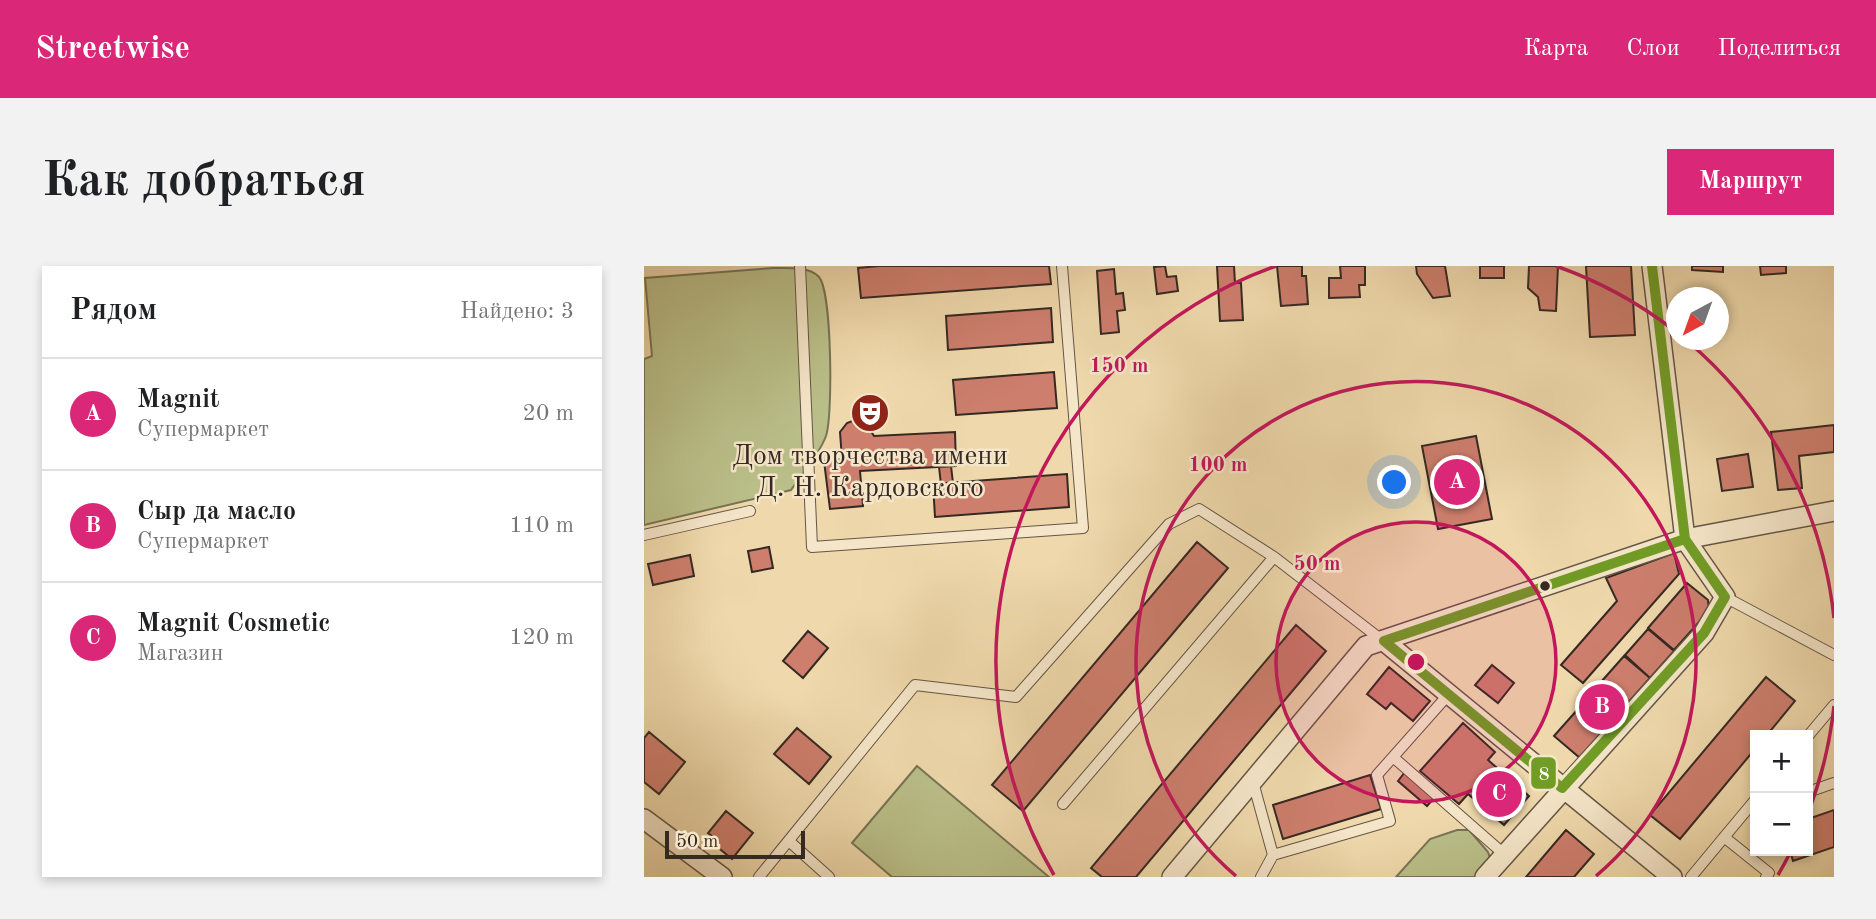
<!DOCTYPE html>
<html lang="ru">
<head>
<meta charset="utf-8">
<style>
  :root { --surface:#fff; --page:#f2f2f2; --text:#202124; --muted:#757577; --line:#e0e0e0; --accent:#db2777 }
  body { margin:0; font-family:"Old Standard TT",serif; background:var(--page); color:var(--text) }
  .controls { position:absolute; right:21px; bottom:21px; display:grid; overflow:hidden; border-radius:0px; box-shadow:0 4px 10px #0003 }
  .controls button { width:63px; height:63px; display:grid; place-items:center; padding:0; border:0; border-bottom:2px solid var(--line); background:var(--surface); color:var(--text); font:35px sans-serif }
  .compass { position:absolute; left:1022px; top:21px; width:63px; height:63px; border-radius:50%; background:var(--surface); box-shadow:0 4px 10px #0003; rotate:221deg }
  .scale { position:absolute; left:21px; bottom:18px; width:140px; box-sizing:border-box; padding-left:7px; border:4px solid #352923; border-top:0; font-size:19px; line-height:24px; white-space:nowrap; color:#352923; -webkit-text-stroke:5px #f5e6c9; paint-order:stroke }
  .you { position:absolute; left:751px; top:217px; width:24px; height:24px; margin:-18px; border:5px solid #fff; border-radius:50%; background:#1a73e8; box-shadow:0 0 0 10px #1a73e833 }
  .badge { display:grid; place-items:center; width:46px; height:46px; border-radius:50%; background:var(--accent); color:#fff; font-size:23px; font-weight:700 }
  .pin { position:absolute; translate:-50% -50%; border:4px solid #fff; box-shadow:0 2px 7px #0006 }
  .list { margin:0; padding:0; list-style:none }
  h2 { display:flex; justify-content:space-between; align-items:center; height:91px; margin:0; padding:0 28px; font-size:30px }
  h2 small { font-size:23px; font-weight:400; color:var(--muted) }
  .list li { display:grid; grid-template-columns:46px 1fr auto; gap:21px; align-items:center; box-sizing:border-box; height:112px; padding:0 28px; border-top:2px solid var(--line) }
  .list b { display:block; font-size:26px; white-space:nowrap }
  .list p { margin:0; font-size:23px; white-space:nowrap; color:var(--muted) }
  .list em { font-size:23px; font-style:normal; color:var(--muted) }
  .map { position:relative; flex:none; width:1190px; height:611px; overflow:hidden; border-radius:0px }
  header { display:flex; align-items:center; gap:42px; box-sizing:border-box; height:98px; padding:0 35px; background:var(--accent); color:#fff }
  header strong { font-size:33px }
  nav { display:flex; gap:38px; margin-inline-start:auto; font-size:24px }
  .intro { display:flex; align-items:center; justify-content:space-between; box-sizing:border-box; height:168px; padding:0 42px }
  h1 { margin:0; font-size:49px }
  .button { padding:18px 32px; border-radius:0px; background:var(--accent); color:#fff; font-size:24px; font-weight:700 }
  main { display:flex; gap:42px; padding:0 42px }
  aside { flex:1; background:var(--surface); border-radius:0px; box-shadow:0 4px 10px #0003 }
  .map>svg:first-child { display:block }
</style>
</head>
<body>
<header>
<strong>Streetwise</strong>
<nav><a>Карта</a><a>Слои</a><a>Поделиться</a></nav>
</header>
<div class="intro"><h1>Как добраться</h1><a class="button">Маршрут</a></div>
<main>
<aside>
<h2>Рядом<small>Найдено: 3</small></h2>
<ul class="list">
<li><span class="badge">A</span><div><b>Magnit</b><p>Супермаркет</p></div><em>20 m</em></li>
<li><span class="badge">B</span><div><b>Сыр да масло</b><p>Супермаркет</p></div><em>110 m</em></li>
<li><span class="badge">C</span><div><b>Magnit Cosmetic</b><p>Магазин</p></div><em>120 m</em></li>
</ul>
</aside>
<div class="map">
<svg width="1190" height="611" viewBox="0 0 1190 611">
  <rect width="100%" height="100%" fill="#efd9ac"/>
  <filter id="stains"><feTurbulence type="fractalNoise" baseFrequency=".00286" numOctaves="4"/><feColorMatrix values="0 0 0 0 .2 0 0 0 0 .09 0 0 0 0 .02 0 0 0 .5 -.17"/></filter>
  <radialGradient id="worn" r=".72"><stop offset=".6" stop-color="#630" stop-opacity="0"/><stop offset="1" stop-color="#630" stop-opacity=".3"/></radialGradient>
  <!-- green -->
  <path fill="#babf89" stroke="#787456" stroke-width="2" d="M129 2C143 2 165 0 175 11 188 26 189 150 182 170 175 189 158 208 147 224L0 259V93L8 90 1 12Z
    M273 500 405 611H248L208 577Z
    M813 564H825L844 586 848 598 837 611H752L786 573Z"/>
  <!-- building -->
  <path fill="#cd7e6d" stroke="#352923" stroke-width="2" d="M235 0H405L407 18 217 32 214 2Z
    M521 0 523 11 532 10 534 25 513 28 510 1Z
    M573 0H590L591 17H597L599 54 576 55Z
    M633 0H658V10H662L664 38 637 40Z
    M696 0H721V19H715L716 31 685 32V12H697Z
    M772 0H801L806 30 789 32 773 8Z
    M836 0H860V12H836Z
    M885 0H914L912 45 896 44 894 31 884 22Z
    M942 0H987L991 69 946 71Z
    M1048 0H1079V6L1048 4Z
    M1116 0H1142V7L1117 9Z
    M470 3 472 28 479 27 481 44 473 45 475 66 457 68 453 5Z
    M407 42 409 76 304 84 302 50Z
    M410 106 413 142 312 149 309 114Z
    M211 154 222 157 230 170 311 166 312 200 216 205 219 240 186 243 180 195 198 193 196 166 203 157Z
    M1190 159V186L1155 190 1158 222 1134 224 1127 166Z
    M832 170 848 253 794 263 778 180Z
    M1104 188 1109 221 1078 225 1073 193Z
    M307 200 309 217 297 218 295 201Z
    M423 208 425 241 291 251 289 218Z
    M553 276 584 302 379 545 348 519Z
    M125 281 129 302 108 306 104 285Z
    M1030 287 1035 308 939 417 917 399 973 335 962 312Z
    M46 289 50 310 9 319 4 298Z
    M1043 317 1064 334 1065 345 1030 384 1004 362Z
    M652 359 682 385 492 611H458L447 602Z
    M1004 363 1030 385 1006 412 981 389Z
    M164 365 184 382 159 412 139 395Z
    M980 390 1006 412 983 438 957 416Z
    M848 399 870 417 854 437 831 419Z
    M745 401 786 435 769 455 747 437 742 443 723 428Z
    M1122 411 1151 435 1123 469H1111V483L1036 573 1006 549Z
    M957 416 983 439 960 465 934 442Z
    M934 443 959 466 936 492 910 470Z
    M819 457 851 486 844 494 885 530 860 559 824 528 815 538 776 505Z
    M153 462 187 491 165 518 130 488Z
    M5 466 41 496 15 528 0 516V472Z
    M761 506 790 532 783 540 754 515Z
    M726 509 737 543 639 573 629 539Z
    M1190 544V581L1149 595 1146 585H1164V553Z
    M82 545 109 567 88 593 71 579 74 575 64 567Z
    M922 564 950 588 930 611H882Z"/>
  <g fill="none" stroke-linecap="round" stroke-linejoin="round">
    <defs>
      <path id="service" d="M156 0 168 281 439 262 418 0
        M0 269 106 245
        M1081 331 1190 389
        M1164 470 1190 439
        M749 491 861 589
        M609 516 629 589 746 555 733 509 804 429
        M1164 526 1190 517
        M419 538 630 291 739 375
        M1080 571 1125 607 1122 611
        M146 576 185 611
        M115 611 271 419 372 431 525 258 555 243 630 291
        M617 611 629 589
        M1047 611 1111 534"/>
      <path id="minor" d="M740 375 1028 611
        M0 553 78 611
        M528 611 722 380 1041 273 1190 245
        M841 611 1060 367 1081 331 1041 273 1008 0"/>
    </defs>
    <!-- service casing -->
    <use href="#service" stroke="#645545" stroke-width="12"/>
    <!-- minor casing -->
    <use href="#minor" stroke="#645545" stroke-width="22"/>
    <!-- service -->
    <use href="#service" stroke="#f5e6c9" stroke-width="10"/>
    <!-- minor -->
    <use href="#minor" stroke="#f5e6c9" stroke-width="19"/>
    <defs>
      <path id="bus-1" d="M740 375 918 522 1060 367 1081 331 1041 273 1008 0
        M740 375 1041 273"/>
    </defs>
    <!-- bus-1 casing -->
    <use href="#bus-1" stroke="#f5e6c9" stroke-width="16"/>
    <!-- bus-1 -->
    <use href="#bus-1" stroke="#719c25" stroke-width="10"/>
  </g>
  <!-- distance rings -->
  <circle cx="772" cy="396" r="140" fill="#c2185b" fill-opacity=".12"/>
  <g fill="none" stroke="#c2185b" stroke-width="3.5">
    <circle cx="772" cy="396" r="140"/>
    <path d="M592 610A280 280 0 1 1 952 610"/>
    <path d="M1190 440A420 420 0 0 1 1164 547M1146 587A420 420 0 0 1 1134 609M410 609A420 420 0 0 1 632 0M912 0A420 420 0 0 1 1031 65M1042 74A420 420 0 0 1 1190 352"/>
  </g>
  <!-- icons -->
  <defs>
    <symbol id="theatre-disc" viewBox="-11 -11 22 22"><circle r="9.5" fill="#8f2418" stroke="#f5e6c9"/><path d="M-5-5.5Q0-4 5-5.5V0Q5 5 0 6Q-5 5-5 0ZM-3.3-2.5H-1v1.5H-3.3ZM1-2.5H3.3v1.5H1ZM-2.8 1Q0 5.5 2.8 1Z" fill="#fff"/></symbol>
  </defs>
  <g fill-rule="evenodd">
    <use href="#theatre-disc" x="204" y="125" width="44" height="44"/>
  </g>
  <!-- markers -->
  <circle fill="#352923" stroke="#f5e6c9" stroke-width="2.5" cx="901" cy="320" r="6"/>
  <g text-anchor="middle" stroke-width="5" stroke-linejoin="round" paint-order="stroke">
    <!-- poi labels -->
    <g font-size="28" fill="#352923" stroke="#f5e6c9">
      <text x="226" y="198">Дом творчества имени<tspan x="226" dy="32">Д. Н. Кардовского</tspan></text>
    </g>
  </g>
  <circle cx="772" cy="396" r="10" fill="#c2185b" stroke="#f5e6c9" stroke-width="3.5"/>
  <g font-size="21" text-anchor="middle" font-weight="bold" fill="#c2185b" stroke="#f5e6c9" stroke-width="5" stroke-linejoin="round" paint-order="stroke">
    <text x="475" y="106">150 m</text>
    <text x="574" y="205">100 m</text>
    <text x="673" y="304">50 m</text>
  </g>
  <rect stroke="#f5e6c9" stroke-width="2.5" x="886" y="490" width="27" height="34" rx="7" fill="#719c25"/>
  <g font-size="19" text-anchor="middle" font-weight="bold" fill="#fff">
    <text x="900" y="514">8</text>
  </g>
  <rect width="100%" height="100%" filter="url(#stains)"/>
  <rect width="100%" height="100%" fill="url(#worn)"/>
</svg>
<div class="controls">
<button>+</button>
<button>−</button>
</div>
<svg class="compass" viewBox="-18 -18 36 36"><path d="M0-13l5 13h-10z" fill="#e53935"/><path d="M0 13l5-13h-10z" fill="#757577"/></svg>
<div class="scale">50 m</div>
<div class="you"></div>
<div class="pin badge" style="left:813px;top:216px">A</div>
<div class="pin badge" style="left:958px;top:441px">B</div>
<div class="pin badge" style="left:855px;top:528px">C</div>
</div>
</main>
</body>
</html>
